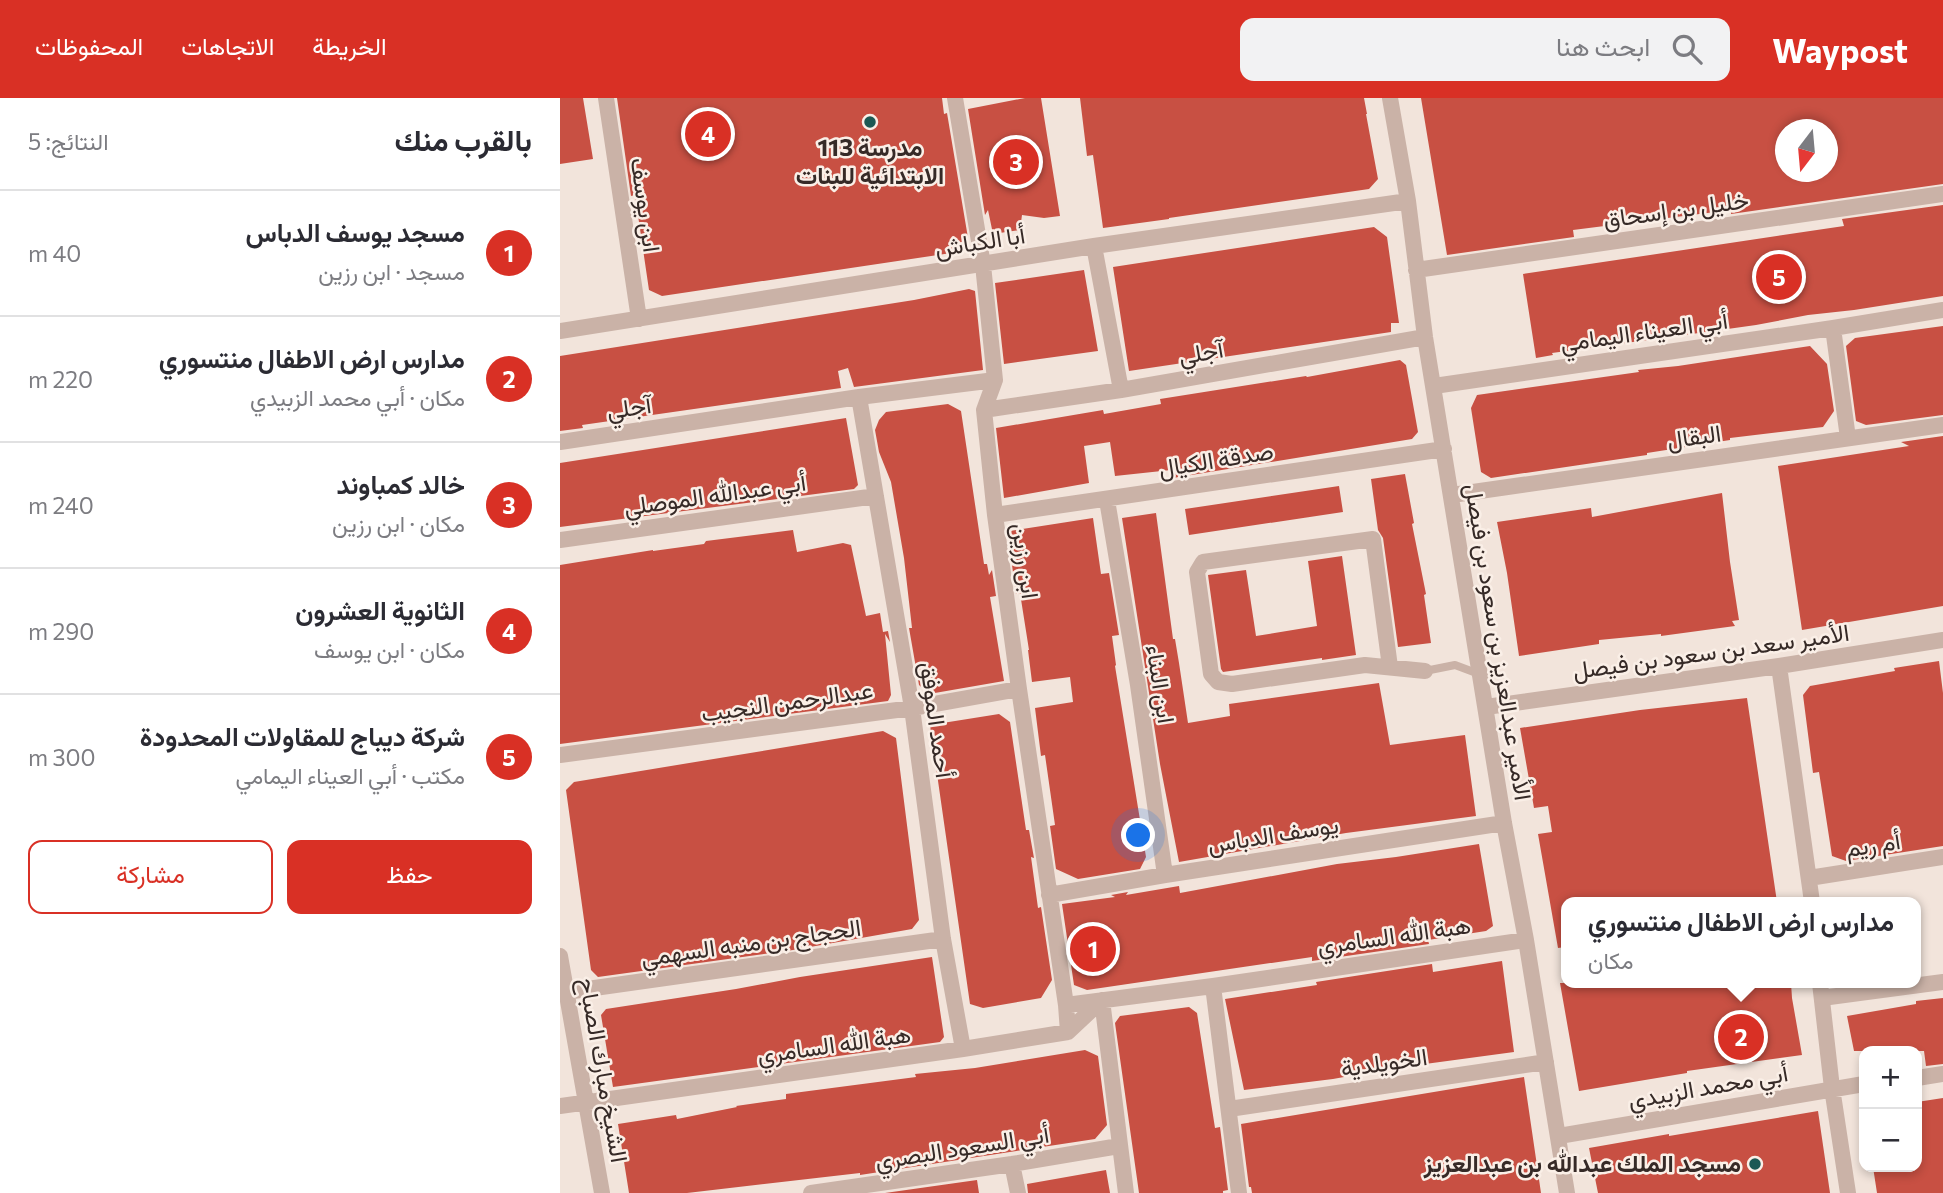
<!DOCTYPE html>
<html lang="ar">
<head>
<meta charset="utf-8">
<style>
  :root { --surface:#fff; --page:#f2f2f3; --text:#2b2b33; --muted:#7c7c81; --line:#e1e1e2; --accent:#d93025 }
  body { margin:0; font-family:Commissioner,Vazirmatn,sans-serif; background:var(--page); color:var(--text); direction:rtl }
  .controls { position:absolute; right:21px; bottom:21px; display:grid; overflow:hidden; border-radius:14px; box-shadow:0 4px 10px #0003 }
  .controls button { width:63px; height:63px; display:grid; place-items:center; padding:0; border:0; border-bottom:2px solid var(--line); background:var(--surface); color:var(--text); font:35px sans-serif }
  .compass { position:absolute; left:1215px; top:21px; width:63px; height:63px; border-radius:50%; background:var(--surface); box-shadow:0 4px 10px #0003; rotate:196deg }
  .you { position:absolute; left:579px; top:738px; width:24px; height:24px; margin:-18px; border:5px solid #fff; border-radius:50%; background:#1a73e8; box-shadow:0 0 0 10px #1a73e833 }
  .badge { display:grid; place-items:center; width:46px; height:46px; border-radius:50%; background:var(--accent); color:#fff; font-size:23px; font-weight:700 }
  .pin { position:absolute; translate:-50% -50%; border:4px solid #fff; box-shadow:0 2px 7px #0006 }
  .popup { position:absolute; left:1001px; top:799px; width:360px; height:91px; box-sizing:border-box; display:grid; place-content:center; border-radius:14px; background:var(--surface); filter:drop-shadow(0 2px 5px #0005); font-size:23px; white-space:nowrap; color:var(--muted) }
  .popup b { font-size:26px; color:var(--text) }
  .popup::after { content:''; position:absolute; left:50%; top:100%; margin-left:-14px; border:14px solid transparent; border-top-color:var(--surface) }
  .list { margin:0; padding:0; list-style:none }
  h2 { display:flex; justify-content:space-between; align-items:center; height:91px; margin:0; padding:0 28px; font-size:30px }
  h2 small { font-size:23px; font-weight:400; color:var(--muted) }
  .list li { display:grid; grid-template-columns:46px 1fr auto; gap:21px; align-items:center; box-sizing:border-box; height:126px; padding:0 28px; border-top:2px solid var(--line) }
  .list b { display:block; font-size:26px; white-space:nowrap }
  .list p { margin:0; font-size:23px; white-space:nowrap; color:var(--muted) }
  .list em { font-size:23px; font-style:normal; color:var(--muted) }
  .actions { display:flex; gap:14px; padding:21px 28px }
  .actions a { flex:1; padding:16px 0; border:2px solid var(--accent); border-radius:14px; text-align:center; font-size:24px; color:var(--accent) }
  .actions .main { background:var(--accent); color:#fff }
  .icon { flex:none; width:38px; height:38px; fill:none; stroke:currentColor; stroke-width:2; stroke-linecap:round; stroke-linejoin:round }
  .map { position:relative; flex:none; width:1383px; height:1095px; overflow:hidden; direction:ltr }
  header { display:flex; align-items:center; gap:42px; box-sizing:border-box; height:98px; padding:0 35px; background:var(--accent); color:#fff }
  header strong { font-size:33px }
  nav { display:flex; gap:38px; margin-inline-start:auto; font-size:24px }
  .search { width:490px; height:63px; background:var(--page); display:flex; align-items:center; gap:18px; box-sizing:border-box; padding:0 24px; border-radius:14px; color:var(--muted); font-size:26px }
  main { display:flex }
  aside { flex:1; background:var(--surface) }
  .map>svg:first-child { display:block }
</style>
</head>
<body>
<header>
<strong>Waypost</strong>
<div class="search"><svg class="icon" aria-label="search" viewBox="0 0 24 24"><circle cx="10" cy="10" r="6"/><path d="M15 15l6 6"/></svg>ابحث هنا</div>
<nav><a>الخريطة</a><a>الاتجاهات</a><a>المحفوظات</a></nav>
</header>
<main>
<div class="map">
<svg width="1383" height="1095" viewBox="0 0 1383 1095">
  <rect width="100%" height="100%" fill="#f2e4db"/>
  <!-- building -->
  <path fill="#c85043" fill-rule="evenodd" d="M0 0H23L33 61 0 66Z
    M57 0H382L384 16 387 15 408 140 398 154 102 198 89 192 75 97 71 98Z
    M465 0H481L500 118 484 120 462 117 460 132 433 136 428 112 425 117 408 11Z
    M520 0H804L807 16H806L818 81 809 91 609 120V121L543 130 533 57 527 58Z
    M861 0H1383V86L1171 116V112L1013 132 1014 139 887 157ZM1226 32H1268V74H1226Z
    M1383 107V198L1294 212 1248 217 1196 227 1139 235 992 255 993 257 976 260 963 176 1284 128 1282 121Z
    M814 129 827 139 839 225H831V234L569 273 553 169Z
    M524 172 538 253 444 266 435 185Z
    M409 191 415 193 423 272 294 289 288 270 278 273 281 290 22 327 23 330 0 333V258L354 202Z
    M1383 228V317L1306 327 1296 323 1286 248 1295 240Z
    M1250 248 1267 266 1274 313 1263 329 1170 340V342L1087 355V357L931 380 921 374 911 310 917 297 1079 274 1078 272 1118 268Z
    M840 262 846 267 858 334 852 341 613 380 611 372 555 378 550 344 524 348 529 385 444 400 436 330 543 312 544 316 601 306 600 301 746 278 747 279Z
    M388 306 401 313 424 466H427L429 477 432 472 436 498 430 499 444 583 369 596 359 587 349 530H352L344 460 331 384 319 354 315 332 319 322 326 314Z
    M286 320 298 387 294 391 0 429V365Z
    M1383 338V508L1242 532 1218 368 1349 348 1341 344Z
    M845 376 854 425 852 426 866 496 864 497 871 545 838 549 823 440 818 432 811 381Z
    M779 388 783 414 629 437 625 411Z
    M1162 395 1170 464 1179 522 1172 523 1175 528 1101 538V536L1039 542V546L959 558 947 475 937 424 1031 410 1032 419Z
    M596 415 613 541H615L619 565 628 625 670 618 669 606 819 585 830 647 905 637 916 718 786 735 619 764 600 666 562 420Z
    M533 420 541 476 549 475 559 537 552 538 556 567 555 568 586 759 580 771 518 781 496 771 490 728 495 727 485 657 481 658 475 610 513 604 510 579 472 584 468 552H469L460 495 456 496 448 438 450 433Z
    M233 432 237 454 283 445 291 447 306 518 320 515 323 534 328 533 330 544 325 536 331 597 328 603 0 646V467L93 452V453L144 446 146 443Z
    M782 458 796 557 762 562V560L663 574 661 571 648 477 686 472 696 538 757 528 748 463Z
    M1379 563 1383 595V748L1286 763 1272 758 1259 674 1253 675 1243 597 1250 588 1335 573 1334 570Z
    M1187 600 1217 804H1006V849L998 850 978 736 992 734 988 708 974 710 960 630 1080 612Z
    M439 616 450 624 466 732H469L474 760 471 759 478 810 481 809 492 882 481 900 423 910 410 906 370 627Z
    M323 633 336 640 359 822 352 831 233 852 38 879 31 872 6 692 14 684Z
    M919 746 933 828 926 833 868 842 869 846 752 863V859L527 892 514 887 502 806 555 799 551 797 568 794 566 797 619 788 620 795 777 766 836 759Z
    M372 859 384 939 380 944 53 989 41 917 46 911 176 891 240 879Z
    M942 863 954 954 828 971 773 981 684 992 665 901 757 887 756 884 872 866 873 874Z
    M1000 885H1231L1232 900 1242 957 1127 973V975L1019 993Z
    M1383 900V966L1366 968 1364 953H1294L1287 918 1356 906V903Z
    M629 909 637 915 655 1030 660 1029 668 1092 663 1093V1095H579L555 925 560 918Z
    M525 952 538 958 547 1027 535 1041 300 1077V1075L127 1095H69L58 1026 116 1017 117 1021 177 1009 176 1008 226 1001V996L356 979 355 976 415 970Z
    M964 979 981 1095H692L691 1089H689L681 1026Z
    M1383 1000V1095H1317L1313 1069H1357V1004Z
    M1258 1013 1270 1095H1038L1029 1050 1109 1036V1038Z
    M546 1072 550 1095H468L467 1086Z
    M417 1082 419 1095H325Z"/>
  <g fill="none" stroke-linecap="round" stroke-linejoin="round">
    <!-- lane -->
    <path stroke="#cab2a7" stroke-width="8" d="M865 573 895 567 919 576"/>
    <!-- street -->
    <path stroke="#cab2a7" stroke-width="16" d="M46 0 79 221
      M395 0 423 167 435 282 424 312 435 417 459 591 506 907 508 934
      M830 0 848 103 865 239 944 725 966 842 1007 1095
      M534 148 561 292
      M856 172 1383 96
      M1273 230 1288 340
      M0 233 534 148 848 103
      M874 288 1273 230 1383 212
      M299 299 352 610 383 841 403 951
      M424 312 561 292 865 239
      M0 344 299 299 435 282
      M892 397 1383 327
      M547 402 578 587 605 777
      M435 417 884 351
      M0 442 316 398
      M1219 568 1252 804
      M830 569 813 441 643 464 637 474 651 576 658 584 672 586 805 567 865 573
      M926 609 1219 568 1383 542
      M0 657 352 610 459 591
      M1249 780 1383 759
      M489 797 605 777 944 725
      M0 858 42 1095
      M1260 885 1272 990 1288 1095
      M653 888 679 1095
      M6 894 383 841
      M1262 900 1383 884
      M542 902 566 1095
      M506 907 653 888 966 842
      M1357 980 1383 976
      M0 1008 403 951 508 934 542 902
      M669 1011 986 964
      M999 1038 1304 986
      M452 1066 458 1095
      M251 1095 452 1066 559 1048"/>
  </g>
  <!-- markers -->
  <g fill="#1c5954" stroke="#faefe7" stroke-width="2.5">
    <circle cx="310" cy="24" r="7"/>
    <circle cx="1195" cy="1066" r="7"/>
  </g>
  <g text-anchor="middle" stroke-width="5" stroke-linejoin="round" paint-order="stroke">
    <!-- poi labels -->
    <g font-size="24" font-weight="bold" fill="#362a27" stroke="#faefe7">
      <text x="310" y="58">مدرسة 113<tspan x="310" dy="28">الابتدائية للبنات</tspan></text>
      <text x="1181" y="1074" text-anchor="end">مسجد الملك عبدالله بن عبدالعزيز</text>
    </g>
    <!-- street labels -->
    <g font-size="24" fill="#362a27" stroke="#faefe7">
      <text transform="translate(85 107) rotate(82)" y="8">ابن يوسف</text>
      <text transform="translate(1116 112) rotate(-8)" y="8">خليل بن إسحاق</text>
      <text transform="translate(420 144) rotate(-9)" y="8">أبا الكباش</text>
      <text transform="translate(1084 234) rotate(-8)" y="8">أبي العيناء اليمامي</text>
      <text transform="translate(641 255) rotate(-10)" y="8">آجلي</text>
      <text transform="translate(69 310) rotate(-8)" y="8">آجلي</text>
      <text transform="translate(1134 339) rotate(-8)" y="8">البقال</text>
      <text transform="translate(656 362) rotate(-9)" y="8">صدقة الكيال</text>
      <text transform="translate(155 397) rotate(-8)" y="8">أبي عبدالله الموصلي</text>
      <text transform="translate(465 463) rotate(82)" y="8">ابن رزين</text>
      <text transform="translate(938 544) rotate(81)" y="8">الأمير عبدالعزيز بن سعود بن فيصل</text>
      <text transform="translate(1151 554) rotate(-8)" y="8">الأمير سعد بن سعود بن فيصل</text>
      <text transform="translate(600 586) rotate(81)" y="8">ابن البناء</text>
      <text transform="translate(227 604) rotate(-8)" y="8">عبدالرحمن النجيب</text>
      <text transform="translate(376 622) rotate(82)" y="8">أحمد الموفق</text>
      <text transform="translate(713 737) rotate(-9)" y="8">يوسف الدباس</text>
      <text transform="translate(1313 747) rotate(-9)" y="8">أم ريم</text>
      <text transform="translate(834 838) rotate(-8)" y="8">هبة الله السامري</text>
      <text transform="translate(191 845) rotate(-8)" y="8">الحجاج بن منبه السهمي</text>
      <text transform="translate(274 947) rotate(-8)" y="8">هبة الله السامري</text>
      <text transform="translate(824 965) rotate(-8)" y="8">الخويلدية</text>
      <text transform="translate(43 972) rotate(80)" y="8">الشيخ مبارك الصباح</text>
      <text transform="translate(1148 989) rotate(-10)" y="8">أبي محمد الزبيدي</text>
      <text transform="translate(402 1050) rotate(-9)" y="8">أبي السعود البصري</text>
    </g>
  </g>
</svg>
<div class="controls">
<button>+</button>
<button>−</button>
</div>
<svg class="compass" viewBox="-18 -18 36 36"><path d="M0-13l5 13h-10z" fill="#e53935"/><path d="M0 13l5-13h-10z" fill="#7c7c81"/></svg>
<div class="you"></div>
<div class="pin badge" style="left:533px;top:851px">1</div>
<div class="pin badge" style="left:1181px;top:939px">2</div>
<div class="popup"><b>مدارس ارض الاطفال منتسوري</b>مكان</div>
<div class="pin badge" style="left:456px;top:64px">3</div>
<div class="pin badge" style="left:148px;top:36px">4</div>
<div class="pin badge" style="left:1219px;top:179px">5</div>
</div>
<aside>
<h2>بالقرب منك<small>النتائج: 5</small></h2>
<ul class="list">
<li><span class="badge">1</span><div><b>مسجد يوسف الدباس</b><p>مسجد · ابن رزين</p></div><em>40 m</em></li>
<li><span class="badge">2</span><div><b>مدارس ارض الاطفال منتسوري</b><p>مكان · أبي محمد الزبيدي</p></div><em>220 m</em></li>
<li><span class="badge">3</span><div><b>خالد كمباوند</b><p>مكان · ابن رزين</p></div><em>240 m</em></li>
<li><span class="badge">4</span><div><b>الثانوية العشرون</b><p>مكان · ابن يوسف</p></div><em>290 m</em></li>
<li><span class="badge">5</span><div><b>شركة ديباج للمقاولات المحدودة</b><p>مكتب · أبي العيناء اليمامي</p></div><em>300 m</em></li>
</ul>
<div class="actions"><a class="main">حفظ</a><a>مشاركة</a></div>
</aside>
</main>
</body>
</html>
